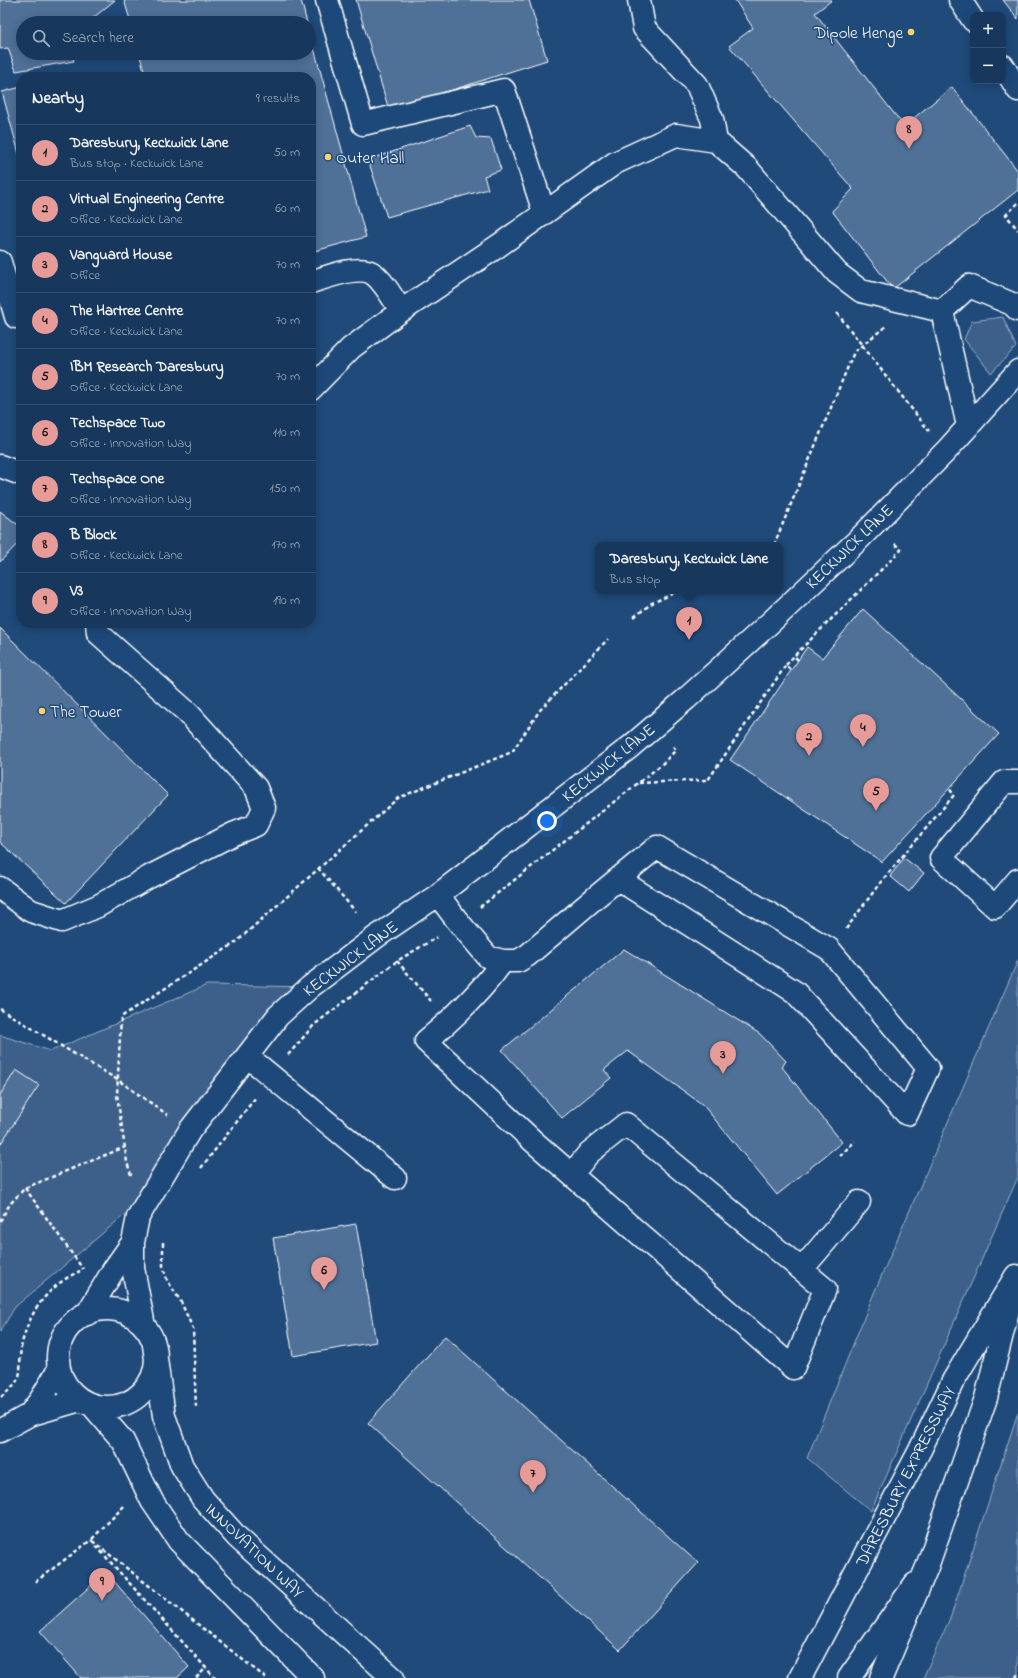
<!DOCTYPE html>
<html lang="en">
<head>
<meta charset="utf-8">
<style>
  :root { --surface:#17385c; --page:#244365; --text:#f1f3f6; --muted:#9eacbb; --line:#365272; --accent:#e69b98 }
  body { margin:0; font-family:"Indie Flower",sans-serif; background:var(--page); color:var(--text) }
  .controls { position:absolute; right:12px; top:12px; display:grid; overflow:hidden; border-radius:8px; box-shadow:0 2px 10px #0003 }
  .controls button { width:36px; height:36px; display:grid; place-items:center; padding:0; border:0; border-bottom:1px solid var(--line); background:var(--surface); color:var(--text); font:20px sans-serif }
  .you { position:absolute; left:547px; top:821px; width:14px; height:14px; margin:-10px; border:3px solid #fff; border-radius:50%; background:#1a73e8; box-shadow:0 0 0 6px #1a73e833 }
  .badge { display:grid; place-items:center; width:26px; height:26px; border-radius:50%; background:var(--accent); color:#111; font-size:13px; font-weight:700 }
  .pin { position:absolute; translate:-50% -33px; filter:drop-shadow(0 1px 2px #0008) }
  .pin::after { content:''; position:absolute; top:21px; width:14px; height:12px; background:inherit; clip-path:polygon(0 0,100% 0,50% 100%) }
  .popup { position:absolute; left:595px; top:542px; width:188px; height:52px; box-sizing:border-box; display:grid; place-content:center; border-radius:8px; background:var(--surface); filter:drop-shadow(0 1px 3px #0005); font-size:13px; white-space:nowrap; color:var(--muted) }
  .popup b { font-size:15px; color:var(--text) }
  .popup::after { content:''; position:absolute; left:50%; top:100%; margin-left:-8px; border:8px solid transparent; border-top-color:var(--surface) }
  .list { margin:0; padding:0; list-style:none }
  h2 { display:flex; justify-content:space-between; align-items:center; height:52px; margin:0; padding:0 16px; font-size:17px }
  h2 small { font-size:13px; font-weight:400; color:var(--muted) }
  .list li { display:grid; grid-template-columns:26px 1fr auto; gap:12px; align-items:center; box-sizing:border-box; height:56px; padding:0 16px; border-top:1px solid var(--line) }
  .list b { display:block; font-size:15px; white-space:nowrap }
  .list p { margin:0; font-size:13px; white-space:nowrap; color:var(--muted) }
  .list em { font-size:13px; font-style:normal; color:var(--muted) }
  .icon { flex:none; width:22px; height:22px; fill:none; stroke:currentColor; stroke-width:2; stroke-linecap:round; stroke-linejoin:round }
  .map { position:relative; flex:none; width:1018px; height:1678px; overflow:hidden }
  .search { position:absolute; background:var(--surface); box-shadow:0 2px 10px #0003; left:16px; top:16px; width:300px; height:44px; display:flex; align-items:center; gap:10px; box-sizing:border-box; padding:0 14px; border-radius:22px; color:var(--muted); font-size:15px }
  .panel { position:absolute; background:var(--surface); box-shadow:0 2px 10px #0003; left:16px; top:72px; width:300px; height:556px; border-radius:16px }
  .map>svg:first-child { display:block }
</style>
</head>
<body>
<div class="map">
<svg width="1018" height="1678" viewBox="0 0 1018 1678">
  <rect width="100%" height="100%" fill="#1f4a7a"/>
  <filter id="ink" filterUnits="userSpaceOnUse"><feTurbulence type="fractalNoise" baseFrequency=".025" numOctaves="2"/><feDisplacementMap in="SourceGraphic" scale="8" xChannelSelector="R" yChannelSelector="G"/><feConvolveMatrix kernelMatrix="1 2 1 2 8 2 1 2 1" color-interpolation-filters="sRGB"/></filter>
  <g filter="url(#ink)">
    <!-- green -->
    <path fill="#3c618b" stroke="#9eb0c5" d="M1003 317 1016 347 991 373 964 339 972 321Z
      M1018 960V1177L871 1511 807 1458 874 1293Z
      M207 985 310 987 154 1190 15 1307 0 1332V1035L51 1051Z
      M1018 1412V1678H923L951 1616Z"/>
    <!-- building -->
    <path fill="#507197" stroke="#fff" d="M0 0H115L87 23H23V53H72L74 61 16 71 8 48 0 49Z
      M124 0H301L307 23H131Z
      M356 0H529L547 60 389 110Z
      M735 0H832L815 13 904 126 952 87 1018 171V190L893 289 832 211 853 189 729 46 753 28Z
      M1003 0H1018V19Z
      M309 30 366 237 311 252V77H146L139 53H309Z
      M21 87V161L2 92Z
      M470 126 476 138 491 139 501 170 484 176 488 189 387 217 368 160Z
      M0 511 21 527V540L0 562Z
      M863 609 999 734 882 862 730 760 807 647 822 658Z
      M0 628 168 795 66 903 0 842Z
      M904 858 924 873 909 892 890 876Z
      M624 949 760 1034 786 1061 782 1067 842 1142 777 1195 703 1105 628 1051 604 1070 611 1078 562 1118 502 1050Z
      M16 1070 39 1085 0 1145V1095Z
      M356 1224 376 1342 293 1356 273 1238Z
      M445 1336 698 1563 620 1650 368 1423Z
      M106 1572 189 1667 177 1678H81L40 1631Z"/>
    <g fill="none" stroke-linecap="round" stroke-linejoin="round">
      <defs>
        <path id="minor" d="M327 0 363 124 504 90 544 212
          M639 0 644 28 697 85 712 119 716 141
          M960 0 973 20
          M1003 66 1018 90
          M0 262 16 317
          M311 282C327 277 357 265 372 273 383 280 394 300 401 311L498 246 615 163 676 135 716 141 747 168 837 273 861 291 942 311
          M942 311 968 426
          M942 311 969 286 1012 304 1018 310
          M311 389 351 348 401 311
          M0 466 21 474
          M1018 782H1004L941 858 995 907 1018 880
          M0 888 31 911 62 921 98 906 149 877 233 834 256 825 264 808 256 788 188 713 98 633 97 623
          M438 895 456 919 488 957 503 961
          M247 1056 395 1178
          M572 1174 589 1153 626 1124 825 1289 793 1368 533 1141 426 1041C455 1017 481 992 503 961H518L528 955 596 897 657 847 829 949 928 1068 907 1114 795 992 618 879
          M802 1269 859 1202
          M58 1358a49 49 0 1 1 98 0a49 49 0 1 1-98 0Z
          M87 1314 114 1269 133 1242
          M144 1326 133 1268V1242L138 1217 190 1130 278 1016 310 987 376 937 438 895 630 747 686 699 772 621 858 540 946 451 1018 371
          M154 1345 164 1416 182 1466 203 1499 237 1537 393 1678
          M92 1405 123 1441 152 1501 179 1541 313 1678
          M29 1415 41 1399 59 1369
          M0 1431 29 1415 80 1400
          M849 1678 915 1584"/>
        <path id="major" d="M800 1678 920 1450 953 1381 1016 1276
          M881 1678 927 1567 986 1398 1011 1298"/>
      </defs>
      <!-- minor casing -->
      <use href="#minor" stroke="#fff" stroke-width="25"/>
      <!-- major casing -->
      <use href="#major" stroke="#fff" stroke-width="25"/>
      <!-- path -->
      <path stroke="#fff" stroke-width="2.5" stroke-dasharray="4 3" stroke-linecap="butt" d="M1018 203 1006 215 1018 230
        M837 313 929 431
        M774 545 854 352 886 326
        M634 617 652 603 679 591
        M798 660 794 656 901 550 894 543
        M786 665 794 656
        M639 783 708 780 786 665 791 671
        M318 868 356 912
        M480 907 661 765 676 750 672 745
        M846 929 880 883 954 795 949 788
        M397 961 431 1001
        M0 1009 118 1080 168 1115
        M288 1055 314 1025 397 961 437 937
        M840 1156 855 1141
        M201 1168 256 1097
        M131 1175 127 1162 117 1095 121 1017 235 943 398 798 512 752 540 710 608 639
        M25 1188 83 1269
        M0 1221 10 1204 25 1188 125 1147
        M163 1242V1266L167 1280 181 1302 193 1329 196 1409
        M1 1397C6 1393 15 1385 18 1379 22 1371 19 1358 21 1348 28 1313 47 1286 80 1271
        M124 1506 91 1540 266 1678
        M96 1546 215 1678
        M35 1582 91 1540 92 1541
        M196 1678 205 1669
        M1016 1678 1018 1673"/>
      <!-- minor -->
      <use href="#minor" stroke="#1f4a7a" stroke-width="22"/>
      <!-- major -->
      <use href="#major" stroke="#1f4a7a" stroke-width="22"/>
    </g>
  </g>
  <!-- markers -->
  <g fill="#ffd166" stroke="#1f4a7a" stroke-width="1.5">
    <circle cx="911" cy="32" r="4"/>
    <circle cx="328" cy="157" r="4"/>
    <circle cx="42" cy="711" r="4"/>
  </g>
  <g text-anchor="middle" stroke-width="3" stroke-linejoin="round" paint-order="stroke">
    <!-- poi labels -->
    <g font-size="17" fill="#fff" stroke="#1f4a7a" text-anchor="start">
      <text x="903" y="38" text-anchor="end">Dipole Henge</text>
      <text x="336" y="163">Outer Hall</text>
      <text x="50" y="717">The Tower</text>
    </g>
    <!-- street labels -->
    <g font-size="17" fill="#fff" stroke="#1f4a7a">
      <text transform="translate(849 546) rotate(-44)" y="6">KECKWICK LANE</text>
      <text transform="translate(608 762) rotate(-39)" y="6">KECKWICK LANE</text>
      <text transform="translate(350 958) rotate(-37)" y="6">KECKWICK LANE</text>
      <text transform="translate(905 1476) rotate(-63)" y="6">DARESBURY EXPRESSWAY</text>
      <text transform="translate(255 1550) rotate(44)" y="6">INNOVATION WAY</text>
    </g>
  </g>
</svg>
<div class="controls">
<button>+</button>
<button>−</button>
</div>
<div class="you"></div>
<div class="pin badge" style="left:689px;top:640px">1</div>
<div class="popup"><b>Daresbury, Keckwick Lane</b>Bus stop</div>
<div class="pin badge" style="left:809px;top:756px">2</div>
<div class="pin badge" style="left:723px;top:1074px">3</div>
<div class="pin badge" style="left:863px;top:747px">4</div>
<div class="pin badge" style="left:876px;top:811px">5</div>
<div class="pin badge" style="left:324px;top:1290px">6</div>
<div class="pin badge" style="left:533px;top:1493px">7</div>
<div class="pin badge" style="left:909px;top:149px">8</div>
<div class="pin badge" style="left:102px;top:1601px">9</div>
<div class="search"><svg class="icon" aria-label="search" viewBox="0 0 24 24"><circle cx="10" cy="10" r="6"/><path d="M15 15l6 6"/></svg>Search here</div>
<section class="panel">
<h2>Nearby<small>9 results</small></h2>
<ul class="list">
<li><span class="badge">1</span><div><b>Daresbury, Keckwick Lane</b><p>Bus stop · Keckwick Lane</p></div><em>50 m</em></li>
<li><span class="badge">2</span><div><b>Virtual Engineering Centre</b><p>Office · Keckwick Lane</p></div><em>60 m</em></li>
<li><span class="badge">3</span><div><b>Vanguard House</b><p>Office</p></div><em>70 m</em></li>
<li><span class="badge">4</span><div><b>The Hartree Centre</b><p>Office · Keckwick Lane</p></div><em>70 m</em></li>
<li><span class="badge">5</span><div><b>IBM Research Daresbury</b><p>Office · Keckwick Lane</p></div><em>70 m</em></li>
<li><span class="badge">6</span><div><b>Techspace Two</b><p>Office · Innovation Way</p></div><em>110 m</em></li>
<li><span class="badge">7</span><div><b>Techspace One</b><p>Office · Innovation Way</p></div><em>150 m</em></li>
<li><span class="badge">8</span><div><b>B Block</b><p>Office · Keckwick Lane</p></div><em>170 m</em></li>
<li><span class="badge">9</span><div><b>V3</b><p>Office · Innovation Way</p></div><em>190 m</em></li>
</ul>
</section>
</div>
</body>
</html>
